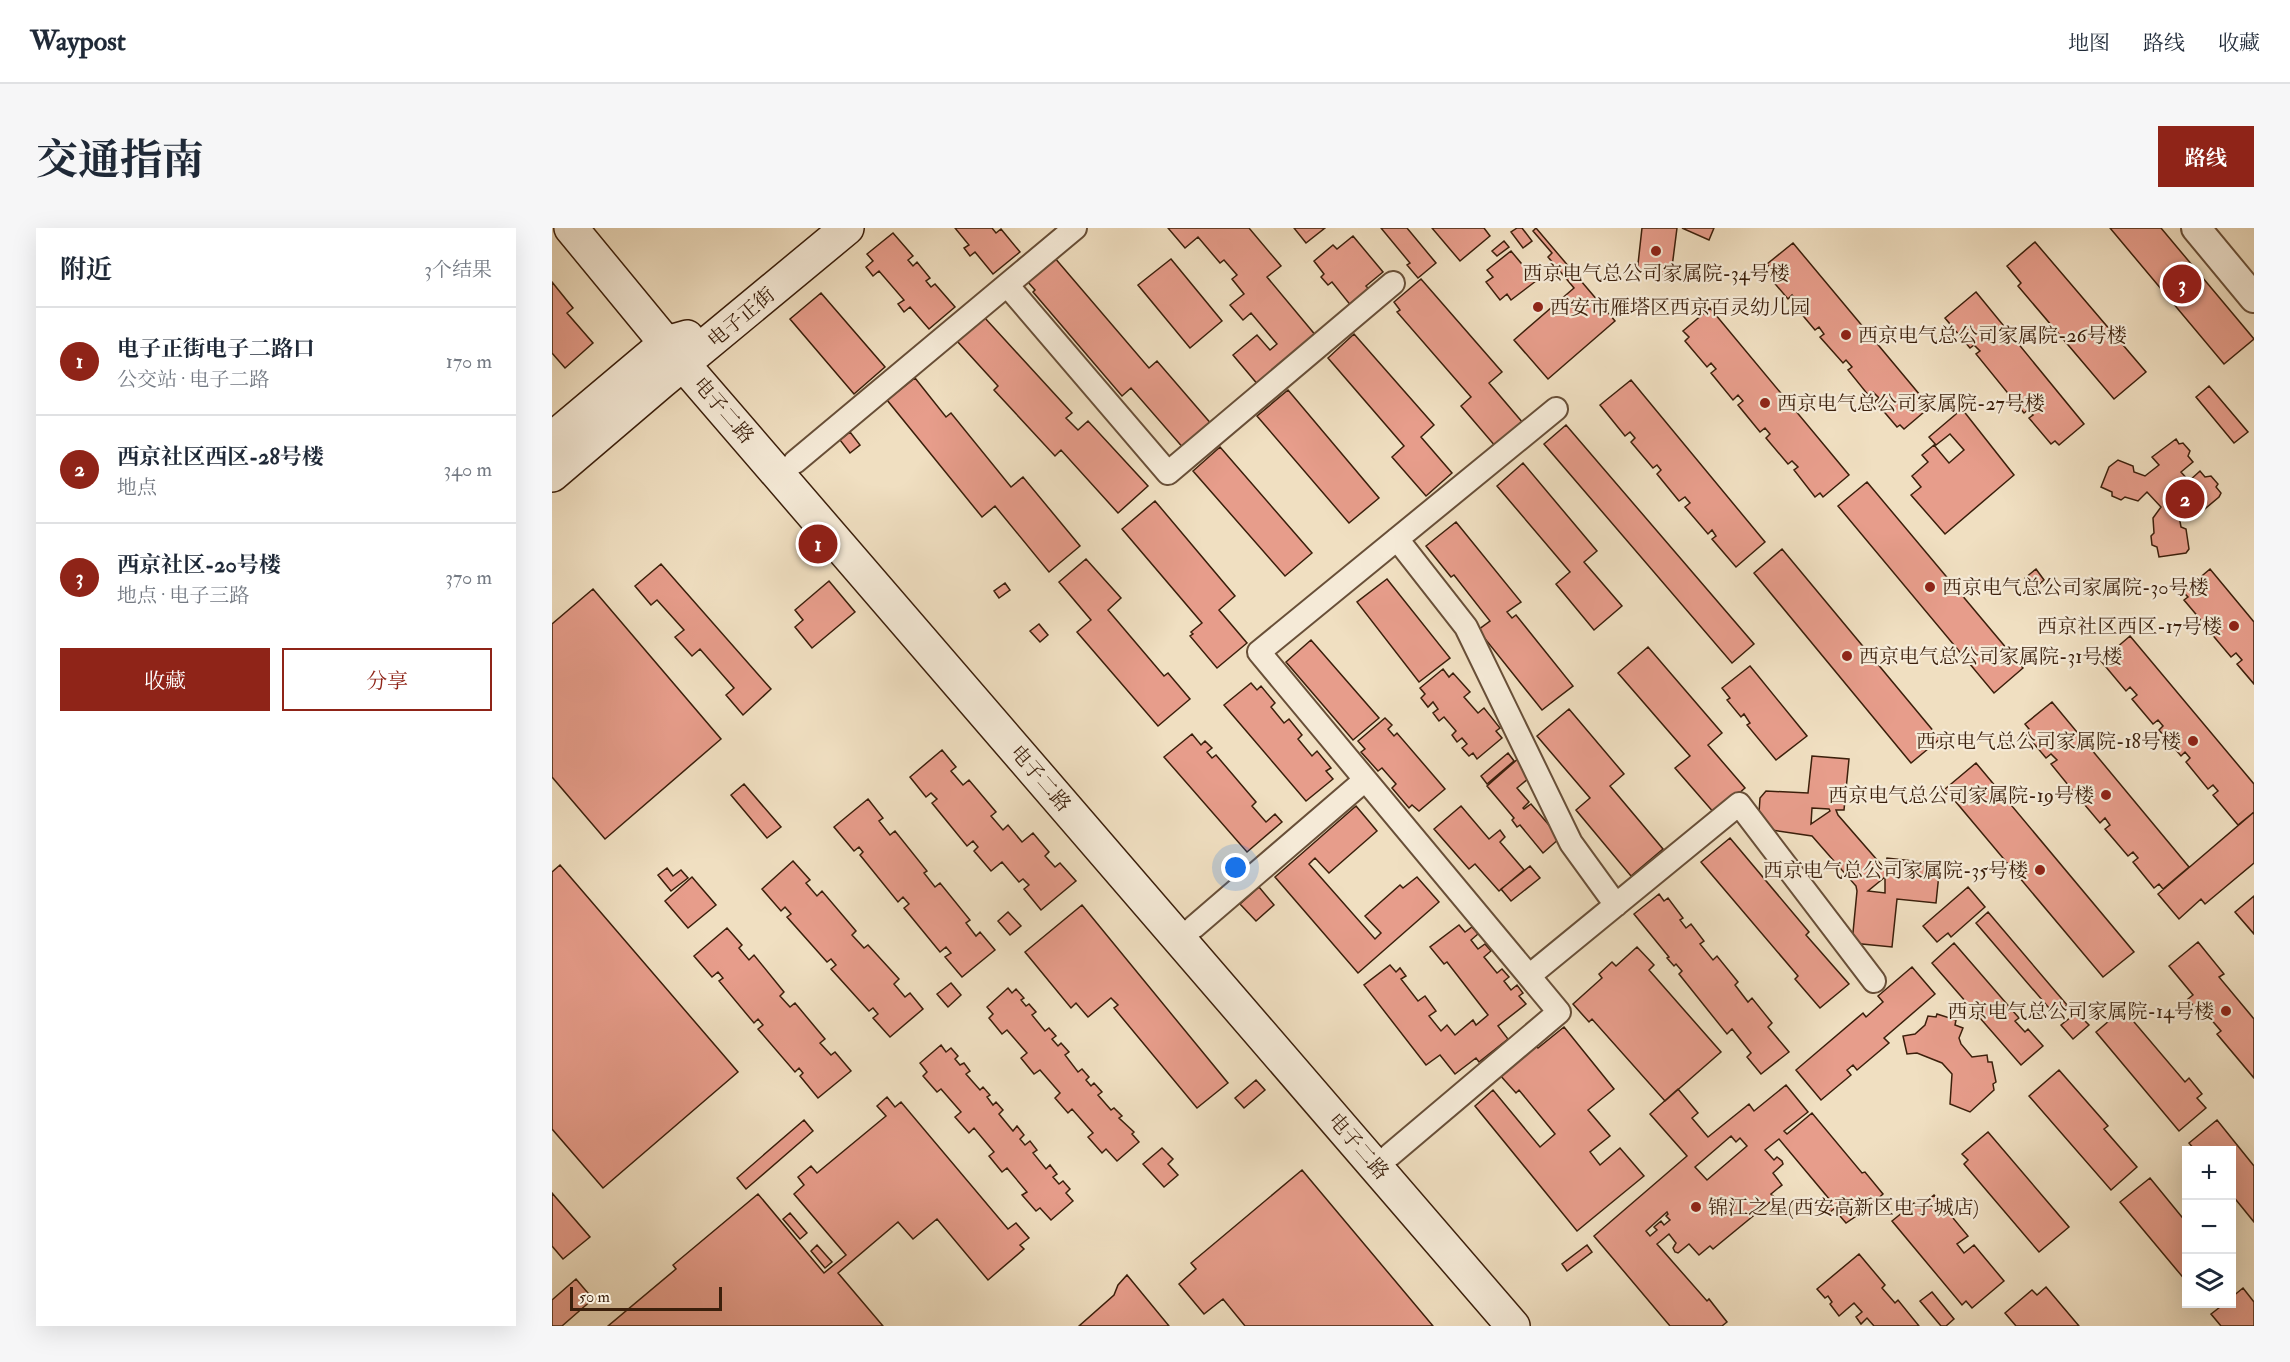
<!DOCTYPE html>
<html lang="zh">
<head>
<meta charset="utf-8">
<style>
  :root { --surface:#fff; --page:#f6f6f7; --text:#1f2937; --muted:#747a83; --line:#e0e1e3; --accent:#8f2418 }
  body { margin:0; font-family:"IM FELL Double Pica","Noto Serif SC",serif; background:var(--page); color:var(--text) }
  .controls { position:absolute; right:18px; bottom:18px; display:grid; overflow:hidden; border-radius:0px; box-shadow:0 6px 24px #0002 }
  .controls button { width:54px; height:54px; display:grid; place-items:center; padding:0; border:0; border-bottom:2px solid var(--line); background:var(--surface); color:var(--text); font:30px sans-serif }
  .scale { position:absolute; left:18px; bottom:15px; width:152px; box-sizing:border-box; padding-left:6px; border:3px solid #3b1f0b; border-top:0; font-size:16px; line-height:21px; white-space:nowrap; color:#3b1f0b; -webkit-text-stroke:4px #f5ead7; paint-order:stroke }
  .you { position:absolute; left:684px; top:640px; width:21px; height:21px; margin:-15px; border:4px solid #fff; border-radius:50%; background:#1a73e8; box-shadow:0 0 0 9px #1a73e833 }
  .badge { display:grid; place-items:center; width:39px; height:39px; border-radius:50%; background:var(--accent); color:#fff; font-size:20px; font-weight:700 }
  .pin { position:absolute; translate:-50% -50%; border:3px solid #fff; box-shadow:0 2px 6px #0006 }
  .list { margin:0; padding:0; list-style:none }
  h2 { display:flex; justify-content:space-between; align-items:center; height:78px; margin:0; padding:0 24px; font-size:26px }
  h2 small { font-size:20px; font-weight:400; color:var(--muted) }
  .list li { display:grid; grid-template-columns:39px 1fr auto; gap:18px; align-items:center; box-sizing:border-box; height:108px; padding:0 24px; border-top:2px solid var(--line) }
  .list b { display:block; font-size:22px; white-space:nowrap }
  .list p { margin:0; font-size:20px; white-space:nowrap; color:var(--muted) }
  .list em { font-size:20px; font-style:normal; color:var(--muted) }
  .actions { display:flex; gap:12px; padding:18px 24px }
  .actions a { flex:1; padding:14px 0; border:2px solid var(--accent); border-radius:0px; text-align:center; font-size:21px; color:var(--accent) }
  .actions .main { background:var(--accent); color:#fff }
  .icon { flex:none; width:33px; height:33px; fill:none; stroke:currentColor; stroke-width:2; stroke-linecap:round; stroke-linejoin:round }
  .map { position:relative; flex:none; width:1702px; height:1098px; overflow:hidden; border-radius:0px }
  header { display:flex; align-items:center; gap:36px; box-sizing:border-box; height:84px; padding:0 30px; background:var(--surface); border-bottom:2px solid var(--line) }
  header strong { font-size:28px }
  nav { display:flex; gap:33px; margin-inline-start:auto; font-size:21px }
  .intro { display:flex; align-items:center; justify-content:space-between; box-sizing:border-box; height:144px; padding:0 36px }
  h1 { margin:0; font-size:42px }
  .button { padding:15px 27px; border-radius:0px; background:var(--accent); color:#fff; font-size:21px; font-weight:700 }
  main { display:flex; gap:36px; padding:0 36px }
  aside { flex:1; background:var(--surface); border-radius:0px; box-shadow:0 6px 24px #0002 }
  .map>svg:first-child { display:block }
</style>
</head>
<body>
<header>
<strong>Waypost</strong>
<nav><a>地图</a><a>路线</a><a>收藏</a></nav>
</header>
<div class="intro"><h1>交通指南</h1><a class="button">路线</a></div>
<main>
<aside>
<h2>附近<small>3个结果</small></h2>
<ul class="list">
<li><span class="badge">1</span><div><b>电子正街电子二路口</b><p>公交站 · 电子二路</p></div><em>170 m</em></li>
<li><span class="badge">2</span><div><b>西京社区西区-28号楼</b><p>地点</p></div><em>340 m</em></li>
<li><span class="badge">3</span><div><b>西京社区-20号楼</b><p>地点 · 电子三路</p></div><em>370 m</em></li>
</ul>
<div class="actions"><a class="main">收藏</a><a>分享</a></div>
</aside>
<div class="map">
<svg width="1702" height="1098" viewBox="0 0 1702 1098">
  <rect width="100%" height="100%" fill="#f0dfc1"/>
  <filter id="stains"><feTurbulence type="fractalNoise" baseFrequency=".00333" numOctaves="4"/><feColorMatrix values="0 0 0 0 .2 0 0 0 0 .09 0 0 0 0 .02 0 0 0 .5 -.17"/></filter>
  <radialGradient id="worn" r=".72"><stop offset=".6" stop-color="#630" stop-opacity="0"/><stop offset="1" stop-color="#630" stop-opacity=".3"/></radialGradient>
  <!-- building -->
  <path fill="#e79d8b" stroke="#3b1f0b" stroke-width="1.5" fill-rule="evenodd" d="M403 0H440L444 5 449 1 468 24 441 46 423 24 418 28 412 20 417 17Z
    M616 0H697L729 38 715 49 765 109 707 158 681 127 705 107 718 122 725 116 699 85 691 92 678 77 692 66 680 51 685 47 672 32 668 35 646 9 633 20Z
    M742 0H773L754 15Z
    M829 0H855L884 35 866 50 855 37 858 35Z
    M880 0H932L938 8 908 33Z
    M965 0H970L980 13 971 20 959 4Z
    M984 0 1063 93 996 151 962 112 1022 60 996 29 1000 25 981 3Z
    M1090 0H1125L1119 47 1085 45Z
    M1130 0H1162L1157 12Z
    M1558 0H1609L1702 111 1672 136Z
    M341 5 361 28 356 32 361 38 365 34 378 50 374 53 379 59 383 56 403 79 377 101 358 79 352 84 346 76 352 72 327 43 321 48 314 39 321 33 315 26Z
    M801 8 831 44 814 58 819 63 800 79 780 54 776 57 769 49 772 46 762 33 781 17 785 21Z
    M952 13 957 19 945 28 940 23Z
    M1483 14 1594 144 1562 171 1466 58 1469 55 1455 38Z
    M1241 15 1378 179 1352 201 1348 197 1345 199 1323 173 1327 170 1321 164 1317 168 1296 142 1300 139 1294 132 1291 135 1268 109 1272 106 1267 99 1263 102 1242 77 1245 74 1240 67 1236 71 1214 45 1219 41 1215 36Z
    M959 23 984 53 959 72 955 66 948 72 934 54 941 49 935 42Z
    M502 29 597 140 605 133 661 198 633 222 579 160 570 168 481 64 483 62 475 53Z
    M619 31 670 93 638 120 586 57Z
    M869 51 950 144 937 155 971 195 944 219 909 178 919 169 845 84 848 82 842 74Z
    M0 54 21 80 15 85 41 115 13 140 0 125Z
    M1424 64 1532 196 1507 217 1503 213 1499 216 1477 190 1481 187 1477 181 1472 185 1424 126 1428 123 1422 117 1418 120 1393 90Z
    M269 65 333 139 302 166 238 91Z
    M1158 80 1297 247 1271 269 1268 265 1263 269 1242 242 1246 239 1240 233 1236 236 1214 210 1218 206 1213 200 1208 204 1186 177 1191 173 1186 167 1181 172 1159 145 1164 141 1159 135 1155 139 1133 113 1137 109 1131 103Z
    M432 89 520 185 514 190 526 202 536 193 596 258 566 285 509 222 503 228 442 162 446 158 405 113Z
    M802 106 882 197 869 209 900 245 874 268 840 229 852 218 776 130Z
    M363 150 394 189 399 185 459 259 471 249 528 318 497 344 443 278 430 289 335 172Z
    M1079 152 1213 314 1184 339 1160 311 1164 308 1160 302 1156 306 1133 279 1138 275 1133 269 1127 273 1105 246 1109 242 1105 237 1101 240 1079 214 1083 210 1078 204 1073 208 1048 177Z
    M1657 158 1696 204 1682 215 1644 169Z
    M736 162 827 270 797 295 705 188Z
    M1410 181 1462 247 1393 306 1359 267 1369 259 1360 248 1376 234 1370 227 1382 217 1397 235 1412 222 1398 206 1384 217 1377 209Z
    M1014 197 1202 416 1180 435 992 216Z
    M298 204 308 217 298 225 288 212Z
    M1624 211 1627 216 1631 215 1638 223 1636 228 1641 234 1629 244 1637 253 1648 243 1653 249 1659 248 1666 256 1664 259 1669 265 1667 269 1648 285 1640 277 1627 288 1629 299 1634 301 1637 321 1634 325 1607 329 1605 319 1600 317 1599 308 1602 305 1601 290 1609 279 1595 264 1586 273 1573 269 1569 272 1560 268V264L1549 259 1557 239 1566 232 1581 238 1582 244 1593 248 1607 237 1600 229Z
    M668 219 760 325 733 348 641 243Z
    M971 235 1045 323 1032 334 1070 378 1042 402 1004 356 1018 344 945 258Z
    M1315 254 1471 440 1442 465 1286 278Z
    M603 273 683 368 667 382 695 415 665 440 638 408 641 406 639 404 650 395 570 301Z
    M904 294 969 374 955 384 960 390 964 387 1021 458 990 482 926 402 938 393 902 347 899 349 874 318Z
    M1230 321 1388 511 1359 535 1202 345Z
    M534 331 569 370 556 382 612 448 616 445 638 471 606 498 525 404 539 392 507 354Z
    M109 336 219 461 191 487 174 467 182 460 148 421 140 428 123 409 132 402 105 372 99 377 83 358Z
    M1484 341 1492 352 1482 361 1473 350Z
    M1658 341 1702 394V456L1685 436 1690 432 1684 425 1679 429 1658 404 1662 400 1657 393 1653 397 1632 372 1636 369 1631 364Z
    M835 351 898 430 867 454 805 374Z
    M277 353 303 384 260 420 243 399 251 392 243 382Z
    M453 355 458 362 447 370 442 363Z
    M41 361 169 511 53 611 0 549V396Z
    M487 396 496 407 488 414 478 403Z
    M1578 408 1702 556V584L1686 597 1661 567 1666 563 1661 557 1656 561 1634 534 1638 530 1633 524 1629 528 1607 502 1611 498 1606 492 1601 496 1580 471 1585 467 1578 459 1574 463 1549 433Z
    M759 412 827 490 801 512 734 434Z
    M1096 419 1170 505 1156 517 1193 560 1163 586 1123 540 1138 528 1066 445Z
    M1198 438 1255 508 1224 532 1195 497 1198 495 1192 486 1189 489 1175 472 1178 470 1170 460Z
    M891 441 897 449 901 445 918 464 912 469 926 485 932 480 948 500 944 503 950 510 925 531 921 525 917 528 910 520 915 516 910 510 905 514 900 507 904 503 892 489 887 493 881 485 886 481 881 474 876 479 869 470 873 466 868 460Z
    M699 455 705 462 709 458 723 475 719 479 732 495 737 491 750 507 746 511 760 528 765 523 779 540 774 543 781 551 754 573 672 477Z
    M1500 474 1637 639 1611 661 1607 656 1602 660 1581 634 1586 630 1581 624 1576 628 1553 601 1558 597 1553 590 1548 595 1527 570 1532 565 1527 558 1521 563 1499 536 1505 532 1499 526 1494 530 1473 505 1477 501 1473 496Z
    M1017 481 1072 546 1058 558 1111 621 1079 648 1024 582 1038 570 985 508Z
    M833 490 840 497 836 501 842 508 845 505 893 561 867 583 860 577 857 580 840 560 844 556 830 540 826 543 809 524 813 521 806 513Z
    M640 506 649 517 653 513 660 520 655 524 660 530 664 527 704 574 700 578 714 594 723 586 730 594 695 624 612 529Z
    M390 522 404 539 399 543 411 557 417 552 444 584 439 588 451 602 456 597 470 614 481 605 497 624 493 628 503 639 508 635 524 653 489 682 472 661 477 657 471 651 467 654 450 634 439 643 422 623 426 619 421 613 415 618 380 575 385 571 379 565 374 569 358 549Z
    M956 525 962 533 935 556 929 548Z
    M1260 528 1297 531 1292 582H1284L1286 587 1333 641 1335 630 1388 636 1384 675 1345 671 1340 719 1300 715 1305 663 1304 658 1260 608 1206 600 1208 570 1214 563 1256 565ZM1260 580 1277 581 1278 583 1259 596ZM1333 649V665L1316 663Z
    M968 529 982 546 965 560 977 574 971 580 972 581 979 576 1008 610 991 625 968 597 965 599 960 592 962 590 935 558Z
    M1424 535 1582 724 1551 749 1393 561Z
    M192 556 229 599 215 610 179 567Z
    M316 571 331 590 327 593 338 607 343 603 375 643 372 645 383 659 388 655 418 692 414 695 424 708 428 704 443 722 410 749 393 729 399 725 394 719 388 724 352 680 357 676 351 669 346 674 308 627 311 624 307 619 302 623 282 599Z
    M804 578 825 603 777 645 763 630 757 636 823 711 829 705 813 688 848 657 851 660 865 649 887 674 806 745 723 649Z
    M909 578 937 611 948 602 953 609 948 614 972 642 947 663 923 636 917 641 882 601Z
    M1702 584V635L1653 676 1649 671 1627 691 1606 666Z
    M1178 610 1257 704 1254 707 1297 756 1268 780 1243 751 1246 748 1149 634Z
    M241 633 258 652 254 655 265 668 270 663 304 703 300 707 312 720 316 717 347 751 342 756 353 769 358 765 371 781 338 809 321 790 326 786 321 780 317 783 279 741 284 737 279 731 275 734 235 689 239 686 233 679 229 683 210 661Z
    M8 637 186 844 51 960 0 901V644Z
    M978 638 988 650 959 673 949 661Z
    M115 640 121 648 129 642 136 650 119 663 106 647Z
    M140 649 164 677 136 700 113 673Z
    M707 659 722 677 704 693 688 676Z
    M1416 659 1433 679 1399 709 1396 705 1385 714 1371 698Z
    M1107 666 1112 673 1116 670 1131 690 1128 692 1134 700 1139 696 1152 713 1148 716 1161 732 1165 728 1186 754 1183 757 1196 774 1200 770 1220 795 1216 799 1237 824 1209 846 1195 829 1199 825 1180 801 1175 806 1127 746 1130 743 1124 736 1122 738 1115 730 1117 729 1082 686Z
    M1702 668V706L1683 684Z
    M530 677 676 855 645 880 562 780 566 777 559 770 536 789 524 775 519 780 473 724Z
    M456 684 469 698 458 707 446 693Z
    M1436 684 1515 777 1503 787 1424 695Z
    M907 697 913 704 920 699 926 706 919 712 926 721 933 716 939 723 932 729 945 745 950 741 957 749 952 753 959 762 965 757 971 765 967 768 974 776 946 798 956 811 927 834 924 830 903 846 888 827 874 837 812 757 838 737 844 744 848 740 854 748 849 751 866 773 873 768 884 783 877 788 889 803 895 797 903 807 921 792 924 797 936 787 895 734 892 736 878 719Z
    M175 700 190 717 187 720 197 732 202 727 232 764 228 768 238 779 243 775 273 811 268 815 279 827 283 824 299 843 266 870 248 848 251 845 247 840 243 844 206 801 211 797 206 791 202 795 167 753 171 750 166 744 160 749 142 728Z
    M1646 714 1672 746 1667 749 1702 791V850L1665 806 1669 803 1651 782 1648 785 1636 771 1641 767 1617 738Z
    M1402 715 1467 790 1463 793 1473 804 1476 801 1491 818 1469 837 1380 735Z
    M1085 719 1102 737 1097 742 1169 824 1113 873 1040 791 1037 794 1021 776 1050 750 1047 746 1060 734 1064 738Z
    M1360 739 1383 766 1332 810 1337 815 1305 842 1301 837 1295 842 1299 847 1269 872 1244 842 1311 785 1314 789 1331 774 1326 768Z
    M399 755 409 767 396 779 385 766Z
    M456 760 460 765 464 761 472 770 469 772 474 778 477 776 484 784 480 787 493 803 497 800 504 808 500 811 506 818 509 815 517 824 513 827 526 844 530 841 537 849 534 852 539 858 542 855 550 864 546 867 559 882 562 880 570 888 567 890 582 904 580 906 587 914 565 933 554 921 550 925 536 909 541 905 520 881 516 885 503 870 508 865 488 842 482 846 469 830 475 825 455 802 450 806 437 790 441 786 435 779Z
    M1571 781 1633 854 1637 850 1650 866 1645 870 1654 880 1627 903 1544 804Z
    M1385 786 1404 792 1403 797 1411 800 1407 810 1409 816 1420 829 1435 827 1436 834H1440L1444 854 1441 856 1442 862 1418 884 1398 876 1400 846 1390 835 1365 825 1355 826 1351 808 1363 806 1373 797 1376 788 1384 789Z
    M1523 786 1529 789 1537 797 1521 811 1509 797Z
    M1012 799 1062 861 1036 882 1058 908 1038 924 1048 937 1068 920 1092 948 1025 1003 923 878 941 862 988 919 1003 906 967 862 964 865 947 846 983 817 986 820Z
    M389 817 394 824 399 820 406 828 403 831 408 837 412 835 418 843 414 846 428 862 431 859 438 867 435 869 441 877 444 874 451 882 447 886 461 903 465 898 472 907 468 911 473 917 478 913 485 922 481 925 494 941 498 937 505 946 501 949 507 956 511 953 518 961 514 965 521 973 499 992 488 980 484 983 470 967 475 964 455 940 450 944 437 928 442 924 422 900 417 905 403 889 409 884 389 861 385 864 371 848 375 844 368 835Z
    M1507 842 1556 898 1552 901 1585 939 1559 962 1477 868Z
    M704 852 713 862 692 880 683 870Z
    M1234 857 1256 884 1232 903 1235 906 1260 885 1310 945 1313 944 1331 966 1316 980 1294 995 1282 981 1278 984 1272 977 1278 972 1227 911 1213 922 1222 932 1225 929 1230 933 1231 936 1221 945 1230 957 1219 966 1223 970 1161 1021 1158 1018 1147 1027 1137 1016 1126 1025 1123 1024 1121 1020 1124 1015 1117 1006 1105 1016 1155 1073 1157 1071 1175 1094 1170 1098H1118L1042 1008 1135 928 1098 886 1126 861 1146 885 1140 890 1156 909 1197 876 1202 883ZM1179 908 1184 914 1188 910 1195 918 1155 952 1143 939ZM1115 984 1116 986 1114 988 1118 992 1112 997 1109 993 1102 999 1105 1002 1098 1008 1094 1003Z
    M335 869 343 879 349 874 456 1001 464 995 477 1010 468 1017 472 1021 436 1052 385 991 361 1011 346 994 286 1045 331 1098H56L124 1041 121 1037 206 966 272 1045 294 1027 242 966 252 957 246 949 259 938 265 945 334 888 325 878Z
    M252 892 261 903 194 961 185 950Z
    M1665 892 1702 938V994L1680 967V922H1643L1637 915Z
    M1436 904 1517 999 1487 1024 1412 936 1416 932 1410 926Z
    M610 920 621 931 616 936 626 947 612 959 591 936Z
    M750 942 881 1098H693L671 1071 652 1086 627 1056 644 1041 639 1035Z
    M1598 950 1634 994V1053L1568 974Z
    M0 965 38 1009 11 1031 0 1018Z
    M1382 967 1416 1008 1405 1016 1412 1025 1422 1017 1452 1053 1420 1080 1414 1073 1410 1077 1340 993 1362 975 1366 980Z
    M238 985 255 1005 248 1011 231 991Z
    M265 1017 280 1034 273 1040 259 1023Z
    M1035 1017 1040 1024 1015 1043 1010 1036Z
    M1307 1026 1333 1057 1330 1060 1343 1075 1346 1072 1367 1098H1322L1315 1090 1309 1096 1304 1089 1310 1084 1302 1075 1287 1088 1278 1076 1280 1074 1276 1068 1273 1070 1265 1061Z
    M575 1047 617 1098H527L562 1067 566 1057Z
    M24 1051 41 1071 10 1098H0V1072Z
    M1494 1059 1527 1098H1464L1453 1085 1480 1062 1485 1067Z
    M1691 1060 1702 1074V1098H1669L1659 1086 1672 1076H1680V1069Z
    M1380 1064 1402 1091 1394 1098H1389L1368 1073Z"/>
  <g fill="none" stroke-linecap="round" stroke-linejoin="round">
    <defs>
      <path id="minor" d="M455 57 616 245 841 55
        M243 234 523 0
        M845 311 914 399 1019 615 1064 677
        M642 699 813 552
        M977 748 1187 576 1322 753
        M838 927 1007 784 707 424 1004 181"/>
      <path id="tertiary" d="M1644 0 1702 70"/>
      <path id="secondary" d="M19 0 131 136 961 1098
        M0 211 114 115 135 109
        M0 247 109 154 295 0"/>
    </defs>
    <!-- minor casing -->
    <use href="#minor" stroke="#684f38" stroke-width="26"/>
    <!-- tertiary casing -->
    <use href="#tertiary" stroke="#684f38" stroke-width="32"/>
    <!-- secondary casing -->
    <use href="#secondary" stroke="#3b1f0b" stroke-width="36"/>
    <!-- minor -->
    <use href="#minor" stroke="#f5ead7" stroke-width="22"/>
    <!-- tertiary -->
    <use href="#tertiary" stroke="#f5ead7" stroke-width="28"/>
    <!-- secondary -->
    <use href="#secondary" stroke="#f5ead7" stroke-width="33"/>
  </g>
  <!-- markers -->
  <g fill="#8f2418" stroke="#f5ead7" stroke-width="2">
    <circle cx="1104" cy="23" r="6"/>
    <circle cx="986" cy="79" r="6"/>
    <circle cx="1294" cy="107" r="6"/>
    <circle cx="1213" cy="175" r="6"/>
    <circle cx="1378" cy="359" r="6"/>
    <circle cx="1682" cy="398" r="6"/>
    <circle cx="1295" cy="428" r="6"/>
    <circle cx="1641" cy="513" r="6"/>
    <circle cx="1554" cy="567" r="6"/>
    <circle cx="1488" cy="642" r="6"/>
    <circle cx="1674" cy="783" r="6"/>
    <circle cx="1144" cy="979" r="6"/>
  </g>
  <g text-anchor="middle" stroke-width="4.5" stroke-linejoin="round" paint-order="stroke">
    <!-- poi labels -->
    <g font-size="20" fill="#3b1f0b" stroke="#f5ead7" text-anchor="start">
      <text x="1104" y="52" text-anchor="middle">西京电气总公司家属院-34号楼</text>
      <text x="998" y="86">西安市雁塔区西京百灵幼儿园</text>
      <text x="1306" y="114">西京电气总公司家属院-26号楼</text>
      <text x="1225" y="182">西京电气总公司家属院-27号楼</text>
      <text x="1390" y="366">西京电气总公司家属院-30号楼</text>
      <text x="1670" y="405" text-anchor="end">西京社区西区-17号楼</text>
      <text x="1307" y="435">西京电气总公司家属院-31号楼</text>
      <text x="1629" y="520" text-anchor="end">西京电气总公司家属院-18号楼</text>
      <text x="1542" y="574" text-anchor="end">西京电气总公司家属院-19号楼</text>
      <text x="1476" y="649" text-anchor="end">西京电气总公司家属院-35号楼</text>
      <text x="1662" y="790" text-anchor="end">西京电气总公司家属院-14号楼</text>
      <text x="1156" y="986">锦江之星(西安高新区电子城店)</text>
    </g>
    <!-- street labels -->
    <g font-size="20" fill="#3b1f0b" stroke="#f5ead7">
      <text transform="translate(189 89) rotate(-40)" y="7">电子正街</text>
      <text transform="translate(172 182) rotate(49)" y="7">电子二路</text>
      <text transform="translate(489 550) rotate(49)" y="7">电子二路</text>
      <text transform="translate(807 918) rotate(49)" y="7">电子二路</text>
    </g>
  </g>
  <rect width="100%" height="100%" filter="url(#stains)"/>
  <rect width="100%" height="100%" fill="url(#worn)"/>
</svg>
<div class="controls">
<button>+</button>
<button>−</button>
<button><svg class="icon" aria-label="layers" viewBox="0 0 24 24"><path d="M12 4l9 5-9 5-9-5zM3 14l9 5 9-5"/></svg></button>
</div>
<div class="scale">50 m</div>
<div class="you"></div>
<div class="pin badge" style="left:266px;top:316px">1</div>
<div class="pin badge" style="left:1633px;top:271px">2</div>
<div class="pin badge" style="left:1630px;top:56px">3</div>
</div>
</main>
</body>
</html>
